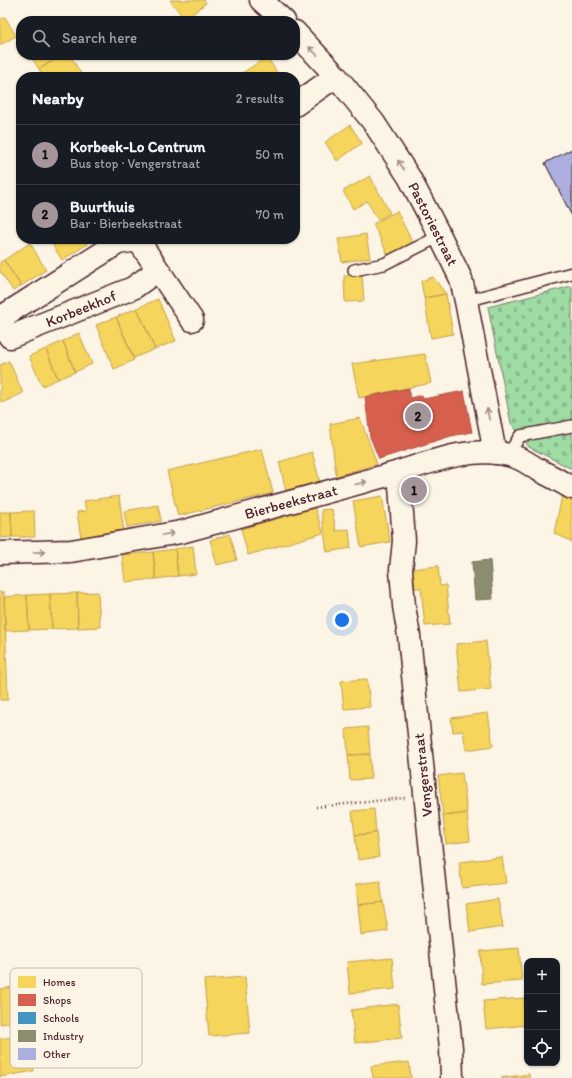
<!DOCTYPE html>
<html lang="en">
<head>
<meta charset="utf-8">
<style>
  :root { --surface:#171b24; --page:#20242c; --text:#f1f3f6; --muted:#9ea1a6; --line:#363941; --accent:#a6949b }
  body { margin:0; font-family:Itim,sans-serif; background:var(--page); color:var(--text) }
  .controls { position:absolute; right:12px; bottom:12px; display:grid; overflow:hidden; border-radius:8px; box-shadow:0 1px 3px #0004 }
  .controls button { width:36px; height:36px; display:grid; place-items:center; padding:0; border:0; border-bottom:1px solid var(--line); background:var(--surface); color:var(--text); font:20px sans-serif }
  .you { position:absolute; left:342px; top:620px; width:14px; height:14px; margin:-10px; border:3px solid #fff; border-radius:50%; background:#1a73e8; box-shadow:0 0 0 6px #1a73e833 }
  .badge { display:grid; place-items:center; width:26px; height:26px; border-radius:50%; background:var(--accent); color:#111; font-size:13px; font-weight:700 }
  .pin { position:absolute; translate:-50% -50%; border:2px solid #fff; box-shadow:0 1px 4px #0006 }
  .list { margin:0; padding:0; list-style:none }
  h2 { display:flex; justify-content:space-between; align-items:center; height:52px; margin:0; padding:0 16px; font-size:17px }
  h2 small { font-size:13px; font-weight:400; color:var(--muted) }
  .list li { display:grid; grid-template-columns:26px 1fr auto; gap:12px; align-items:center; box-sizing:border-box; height:60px; padding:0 16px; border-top:1px solid var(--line) }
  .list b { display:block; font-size:15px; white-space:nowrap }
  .list p { margin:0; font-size:13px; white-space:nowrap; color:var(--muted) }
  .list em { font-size:13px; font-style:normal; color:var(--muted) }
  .icon { flex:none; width:22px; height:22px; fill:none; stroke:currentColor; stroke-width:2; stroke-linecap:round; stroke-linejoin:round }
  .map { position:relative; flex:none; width:572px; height:1078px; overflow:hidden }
  .search { position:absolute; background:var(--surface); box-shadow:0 1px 3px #0004; left:16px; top:16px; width:284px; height:44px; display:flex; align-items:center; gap:10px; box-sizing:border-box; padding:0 14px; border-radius:16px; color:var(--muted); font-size:15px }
  .panel { position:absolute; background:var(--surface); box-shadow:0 1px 3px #0004; left:16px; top:72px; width:284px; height:172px; border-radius:16px }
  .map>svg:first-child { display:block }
</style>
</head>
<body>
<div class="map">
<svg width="572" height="1078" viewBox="0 0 572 1078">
  <defs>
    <pattern id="cemetery-stones" width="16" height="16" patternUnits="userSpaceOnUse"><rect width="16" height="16" fill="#9edca4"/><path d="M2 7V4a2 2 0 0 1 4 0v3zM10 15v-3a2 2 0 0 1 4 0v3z" fill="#8abc8d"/></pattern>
  </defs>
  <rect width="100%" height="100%" fill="#fcf5e5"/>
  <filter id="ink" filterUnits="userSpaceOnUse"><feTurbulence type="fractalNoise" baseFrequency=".025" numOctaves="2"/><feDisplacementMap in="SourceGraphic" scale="8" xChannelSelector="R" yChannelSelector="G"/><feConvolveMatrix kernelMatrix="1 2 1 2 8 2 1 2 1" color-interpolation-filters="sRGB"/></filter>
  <g filter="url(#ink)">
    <!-- cemetery -->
    <path fill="url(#cemetery-stones)" stroke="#747e68" d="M572 286V469L529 447 511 423 488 307Z"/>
    <!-- homes -->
    <path fill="#f6d55c" stroke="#c29e4d" d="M170 0H204L206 3 185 20Z
      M5 17 16 36 0 45V20Z
      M30 55H63L39 69Z
      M63 55H70L83 77H44L39 69Z
      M267 57 280 77H241L239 75Z
      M350 125 362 143 337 161 325 142Z
      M370 176 390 213 378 220 367 201 353 209 343 191Z
      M397 211 413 244 389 257 373 224Z
      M366 234 370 258 342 262 338 239Z
      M49 239H85L88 244 62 260Z
      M30 243 46 270 21 286 4 260Z
      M4 260 21 286 13 291 0 271V262Z
      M362 275 364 301 345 302 344 276Z
      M433 277 446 294 424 298 421 281Z
      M446 294 453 334 431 338 424 298Z
      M158 299 176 341 155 349 137 308Z
      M137 308 155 349 134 358 116 317Z
      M116 317 134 360 114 369 96 325Z
      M79 333 92 364 75 372 63 341 72 337V336Z
      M63 341 75 372 58 379 46 349Z
      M46 349 58 379 42 386 29 356Z
      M425 354 431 383 359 398 352 364Z
      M9 361 23 393 2 403 0 399V365Z
      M360 418 377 464 336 476 330 424Z
      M262 449 273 493 178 516 167 471Z
      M312 452 320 482 286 491 279 462Z
      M119 496 124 531 81 538 77 512 86 511 84 501Z
      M382 496 390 542 361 547 353 501Z
      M562 496 572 501V542L554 533Z
      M158 505 161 521 127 527 124 511Z
      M315 508 323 533 248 555 241 529Z
      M332 509 336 531 349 529 351 548 327 552 321 510Z
      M34 511 35 537H12L11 512Z
      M0 512H11L12 537 0 538Z
      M230 534 237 560 217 565 210 540Z
      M193 546 196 574 178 576 175 549Z
      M175 549 178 576 156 579 153 552Z
      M153 552 156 579 125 582 122 555Z
      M438 566 440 586 446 585 450 624 425 626 421 588H414L412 569Z
      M0 592H4L8 700H0Z
      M98 592 100 627 78 628 77 593Z
      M77 593 78 628 52 629 50 594Z
      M50 594 52 629 29 630 27 595Z
      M27 595 29 630 5 631 4 597Z
      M486 641 491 689 461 692 456 644Z
      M367 679 370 707 344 709 341 681Z
      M488 713 493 746 466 750 463 731 453 732 451 718Z
      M368 727 370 754 348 755 346 729Z
      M370 754 371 779 350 780 348 755Z
      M462 773 467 813 443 816 438 776Z
      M374 809 376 833 355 835 352 811Z
      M467 813 470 841 446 844 443 816Z
      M376 833 379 857 358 860 355 835Z
      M502 857 506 883 462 888 459 862Z
      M380 881 383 902 358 905 356 884Z
      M498 899 503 927 470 932 466 904Z
      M383 902 388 931 361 935 358 905Z
      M519 948 522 981 482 984 480 951Z
      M392 958 395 989 350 993 347 962Z
      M245 977 250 1033 209 1036 204 980Z
      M20 986 24 1021 0 1024V989Z
      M524 998 527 1025 486 1029 483 1001Z
      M398 1004 402 1038 355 1043 351 1010Z
      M27 1035 34 1071 0 1077V1039Z
      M409 1062 411 1078H373L371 1066Z
      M529 1074 530 1078H501Z"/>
    <!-- shops -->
    <path fill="#d6604d" stroke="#ac4c43" d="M409 388 410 398 422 395 423 399 464 391 472 432 451 436 379 459 370 437 365 397Z"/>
    <!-- schools -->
    <path fill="#4393c3" stroke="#457095" d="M572 149V216L545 163Z"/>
    <!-- industry -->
    <path fill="#8c8c6e" stroke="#786b5a" d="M490 560 493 599 475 600 472 562Z"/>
    <!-- building -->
    <path fill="#acaedf" stroke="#4a1f2b" d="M572 149V216L545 163Z"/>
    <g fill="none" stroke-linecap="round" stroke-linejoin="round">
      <defs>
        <path id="lane" d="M354 270 384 264 440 236
          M466 301 572 273
          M508 455 520 436 572 426"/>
        <path id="street" d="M261 0 284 21
          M295 32 336 76 374 123 409 177 440 236 461 279 466 301 495 453
          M295 105 336 76
          M138 240 192 320
          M0 318 118 243 138 240 140 239
          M0 320 10 337 133 288 158 270
          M399 472 404 541 401 570 404 606 409 636 436 901 451 1048 452 1078"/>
        <path id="secondary" d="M0 553 71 551 181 532 399 472C435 460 481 443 518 458 525 461 531 465 537 469 549 475 560 481 572 488"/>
      </defs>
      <!-- lane casing -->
      <use href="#lane" stroke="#4a1f2b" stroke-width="14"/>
      <!-- street casing -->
      <use href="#street" stroke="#4a1f2b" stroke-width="25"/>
      <!-- secondary casing -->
      <use href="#secondary" stroke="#4a1f2b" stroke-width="25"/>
      <!-- path -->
      <path stroke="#4a1f2b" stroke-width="2.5" stroke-dasharray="1 3" stroke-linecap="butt" d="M316 807 405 798"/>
      <!-- lane -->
      <use href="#lane" stroke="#fcf5e5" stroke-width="11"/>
      <!-- street -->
      <use href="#street" stroke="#fcf5e5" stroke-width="22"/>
      <!-- secondary -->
      <use href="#secondary" stroke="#fcf5e5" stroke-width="22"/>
    </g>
    <!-- one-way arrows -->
    <defs><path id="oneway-shaft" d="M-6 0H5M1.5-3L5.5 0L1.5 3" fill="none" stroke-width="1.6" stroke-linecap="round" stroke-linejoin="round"/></defs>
    <g stroke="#a38a88">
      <use href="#oneway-shaft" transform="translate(313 51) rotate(-134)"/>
      <use href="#oneway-shaft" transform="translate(401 165) rotate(-123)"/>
      <use href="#oneway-shaft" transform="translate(488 414) rotate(-101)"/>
      <use href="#oneway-shaft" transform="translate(361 483) rotate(-15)"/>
      <use href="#oneway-shaft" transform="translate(168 534) rotate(-10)"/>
      <use href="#oneway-shaft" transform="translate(39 552) rotate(-2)"/>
    </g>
  </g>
  <g text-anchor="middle" stroke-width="4" stroke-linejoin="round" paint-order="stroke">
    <!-- street labels -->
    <g font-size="15" fill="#4a1f2b" stroke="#fcf5e5">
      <text transform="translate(433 224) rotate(63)" y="5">Pastoriestraat</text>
      <text transform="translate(81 309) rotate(-22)" y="5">Korbeekhof</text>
      <text transform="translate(291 502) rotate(-15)" y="5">Bierbeekstraat</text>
      <text transform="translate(423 775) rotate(-96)" y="5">Vengerstraat</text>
    </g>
  </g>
  <!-- legend -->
  <rect x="10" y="968" width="132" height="100" rx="6" fill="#fcf5e5" stroke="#c7b5ad" stroke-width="1"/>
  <rect x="18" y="976" width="18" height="12" fill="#f6d55c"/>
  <rect x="18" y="994" width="18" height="12" fill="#d6604d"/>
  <rect x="18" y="1012" width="18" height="12" fill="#4393c3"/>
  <rect x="18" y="1030" width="18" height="12" fill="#8c8c6e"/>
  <rect x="18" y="1048" width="18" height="12" fill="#acaedf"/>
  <g font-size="11" fill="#4a1f2b">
    <text x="43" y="986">Homes</text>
    <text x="43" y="1004">Shops</text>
    <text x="43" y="1022">Schools</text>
    <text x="43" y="1040">Industry</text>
    <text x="43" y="1058">Other</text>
  </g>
</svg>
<div class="controls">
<button>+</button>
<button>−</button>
<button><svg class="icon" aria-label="locate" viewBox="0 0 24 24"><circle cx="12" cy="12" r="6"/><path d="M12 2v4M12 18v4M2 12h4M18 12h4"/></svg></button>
</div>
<div class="you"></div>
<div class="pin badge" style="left:414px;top:490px">1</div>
<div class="pin badge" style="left:418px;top:416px">2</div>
<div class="search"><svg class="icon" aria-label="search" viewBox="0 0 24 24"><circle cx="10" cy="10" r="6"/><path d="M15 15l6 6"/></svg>Search here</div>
<section class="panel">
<h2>Nearby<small>2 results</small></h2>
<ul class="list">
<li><span class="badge">1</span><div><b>Korbeek-Lo Centrum</b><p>Bus stop · Vengerstraat</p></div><em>50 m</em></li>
<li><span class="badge">2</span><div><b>Buurthuis</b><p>Bar · Bierbeekstraat</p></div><em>70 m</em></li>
</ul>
</section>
</div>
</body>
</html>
